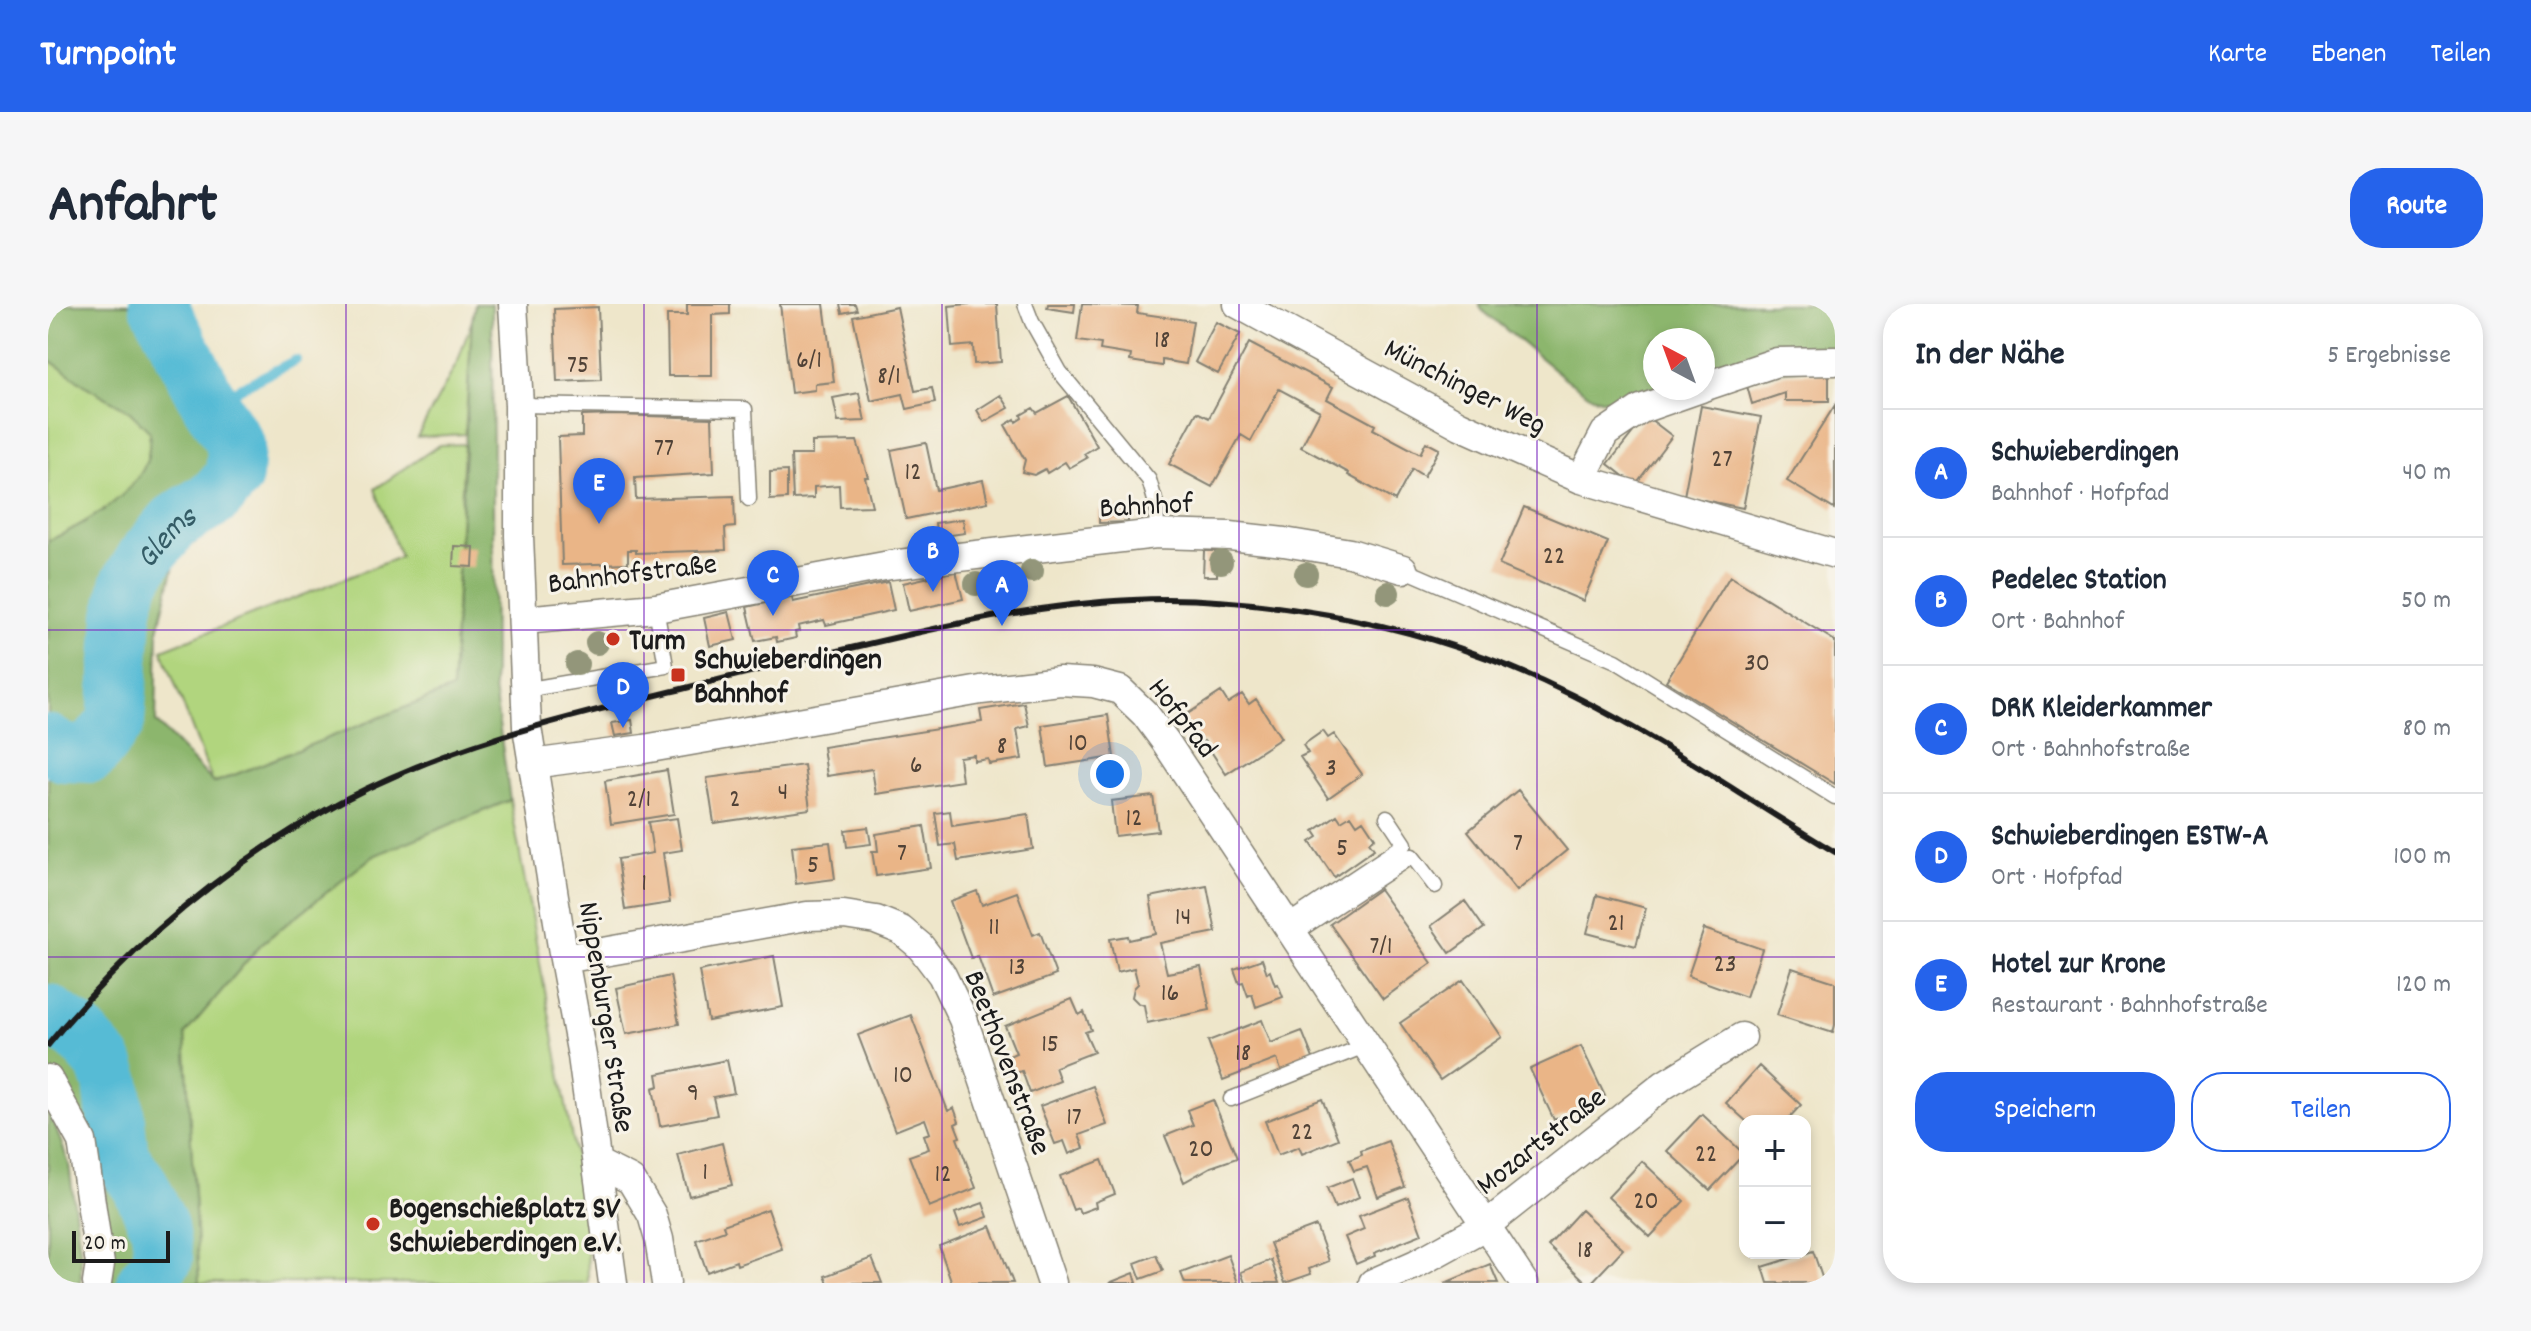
<!DOCTYPE html>
<html lang="de">
<head>
<meta charset="utf-8">
<style>
  :root { --surface:#fff; --page:#f6f6f7; --text:#1f2937; --muted:#747a83; --line:#e0e1e3; --accent:#2563eb }
  body { margin:0; font-family:Dekko,sans-serif; background:var(--page); color:var(--text) }
  .controls { position:absolute; right:24px; bottom:24px; display:grid; overflow:hidden; border-radius:16px; box-shadow:0 4px 12px #0003 }
  .controls button { width:72px; height:72px; display:grid; place-items:center; padding:0; border:0; border-bottom:2px solid var(--line); background:var(--surface); color:var(--text); font:40px sans-serif }
  .compass { position:absolute; left:1595px; top:24px; width:72px; height:72px; border-radius:50%; background:var(--surface); box-shadow:0 4px 12px #0003; rotate:319deg }
  .scale { position:absolute; left:24px; bottom:20px; width:98px; box-sizing:border-box; padding-left:8px; border:4px solid #1c1c1c; border-top:0; font-size:22px; line-height:28px; white-space:nowrap; color:#1c1c1c; -webkit-text-stroke:6px #f7f3e8; paint-order:stroke }
  .you { position:absolute; left:1062px; top:470px; width:28px; height:28px; margin:-20px; border:6px solid #fff; border-radius:50%; background:#1a73e8; box-shadow:0 0 0 12px #1a73e833 }
  .badge { display:grid; place-items:center; width:52px; height:52px; border-radius:50%; background:var(--accent); color:#fff; font-size:26px; font-weight:700 }
  .pin { position:absolute; translate:-50% -66px; filter:drop-shadow(0 2px 4px #0008) }
  .pin::after { content:''; position:absolute; top:42px; width:28px; height:24px; background:inherit; clip-path:polygon(0 0,100% 0,50% 100%) }
  .list { margin:0; padding:0; list-style:none }
  h2 { display:flex; justify-content:space-between; align-items:center; height:104px; margin:0; padding:0 32px; font-size:34px }
  h2 small { font-size:26px; font-weight:400; color:var(--muted) }
  .list li { display:grid; grid-template-columns:52px 1fr auto; gap:24px; align-items:center; box-sizing:border-box; height:128px; padding:0 32px; border-top:2px solid var(--line) }
  .list b { display:block; font-size:30px; white-space:nowrap }
  .list p { margin:0; font-size:26px; white-space:nowrap; color:var(--muted) }
  .list em { font-size:26px; font-style:normal; color:var(--muted) }
  .actions { display:flex; gap:16px; padding:24px 32px }
  .actions a { flex:1; padding:18px 0; border:2px solid var(--accent); border-radius:32px; text-align:center; font-size:28px; color:var(--accent) }
  .actions .main { background:var(--accent); color:#fff }
  .map { position:relative; flex:none; width:1787px; height:979px; overflow:hidden; border-radius:32px }
  header { display:flex; align-items:center; gap:48px; box-sizing:border-box; height:112px; padding:0 40px; background:var(--accent); color:#fff }
  header strong { font-size:38px }
  nav { display:flex; gap:44px; margin-inline-start:auto; font-size:28px }
  .intro { display:flex; align-items:center; justify-content:space-between; box-sizing:border-box; height:192px; padding:0 48px }
  h1 { margin:0; font-size:56px }
  .button { padding:20px 36px; border-radius:32px; background:var(--accent); color:#fff; font-size:28px; font-weight:700 }
  main { display:flex; gap:48px; padding:0 48px }
  aside { flex:1; background:var(--surface); border-radius:32px; box-shadow:0 4px 12px #0003 }
  .map>svg:first-child { display:block }
</style>
</head>
<body>
<header>
<strong>Turnpoint</strong>
<nav><a>Karte</a><a>Ebenen</a><a>Teilen</a></nav>
</header>
<div class="intro"><h1>Anfahrt</h1><a class="button">Route</a></div>
<main>
<div class="map">
<svg width="1787" height="979" viewBox="0 0 1787 979">
  <rect width="100%" height="100%" fill="#f7f3e8"/>
  <filter id="ink" filterUnits="userSpaceOnUse"><feTurbulence type="fractalNoise" baseFrequency=".0125" numOctaves="2"/><feDisplacementMap in="SourceGraphic" scale="16" xChannelSelector="R" yChannelSelector="G"/><feConvolveMatrix kernelMatrix="1 2 1 2 8 2 1 2 1" color-interpolation-filters="sRGB"/></filter>
  <filter id="wash" filterUnits="userSpaceOnUse"><feTurbulence type="fractalNoise" baseFrequency=".006" numOctaves="4" result="noise"/><feDisplacementMap in="SourceGraphic" scale="32" xChannelSelector="R" yChannelSelector="G"/><feGaussianBlur stdDeviation="1.8" result="paint"/><feColorMatrix in="noise" values="0 0 0 0 0 0 0 0 0 0 0 0 0 0 0 0 0 1.4 0 .05"/><feComposite in="paint" operator="in"/></filter>
  <g filter="url(#wash)">
    <rect width="100%" height="100%" fill="#eee6ca"/>
    <!-- green -->
    <path fill="#b1d57e" stroke="#66784d" stroke-width="2" d="M424 16 417 130 369 133 410 57Z
      M0 55 41 84 80 106 102 127C101 137 102 150 98 159 85 194 32 222 0 237Z
      M416 140 404 386 165 479 114 346 352 253 327 185 391 141Z
      M462 496 539 916 540 979H151L137 730 213 640 325 552Z"/>
    <!-- forest -->
    <path fill="#8cb66d" stroke="#546944" stroke-width="2" d="M0 0H130L151 20 214 138 204 192 128 254 110 326 108 418 166 479 404 385 424 16 427 0H444L446 385 462 496 325 552 213 640 137 730 151 979H53L58 881 0 782V237C33 222 84 194 98 159 102 150 101 137 102 128L80 106 41 84 0 55Z
      M1431 0H1787V57L1655 83V36H1607V84H1653L1593 105 1545 93 1517 74 1434 6Z
      M0 802 21 860 33 953V979H0Z"/>
    <g fill="none" stroke-linecap="round" stroke-linejoin="round">
      <!-- stream -->
      <path stroke="#57bbd5" stroke-width="10" d="M162 99 248 56"/>
      <!-- river -->
      <g stroke="#57bbd5" stroke-width="58">
        <path id="s1" d="M0 439 16 449 43 450 68 418 75 311 81 280 99 251 127 218 169 192 186 172 188 141 162 99 110 0"/>
        <path d="M0 709 31 730 57 759 64 779 72 853 92 881 111 922 116 954 97 979"/>
      </g>
    </g>
    <g id="blocks">
      <!-- building -->
      <path fill="#eab587" d="M639 0H682V10L664 11V72H620L619 11H639Z
        M732 0H776L786 78 767 80V86L743 89Z
        M792 0H807L809 6 794 9Z
        M920 0H949L953 58 926 60 925 41 904 43 901 2Z
        M1000 0H1027L1026 8 999 4Z
        M1034 0 1090 2 1089 9 1145 17 1138 60 1114 56V62L1082 57 1083 51 1052 46 1053 40 1029 37Z
        M550 3 553 76 509 78 506 5Z
        M849 3 867 87 884 84 887 99 859 105 855 90 823 97 805 12Z
        M1168 18 1192 30 1170 70 1147 58Z
        M1201 39 1285 83 1279 95 1327 121 1325 125 1372 150 1378 138 1391 145 1376 172 1364 165 1347 197 1300 171 1301 169 1253 143 1272 107 1231 85 1203 137 1193 131 1164 183 1121 160 1149 108 1161 114Z
        M1781 69V97H1737V89L1704 100 1699 82 1738 70Z
        M811 89 817 117 790 118 785 94Z
        M953 91 961 104 936 118 929 106Z
        M1020 92 1049 142 1036 150 1039 154 1021 164 1017 158 999 169 997 165 986 171 974 168 977 156 957 121 967 115 968 118 974 114 973 111 985 104 989 109Z
        M1787 101V203L1786 205 1739 177Z
        M1653 102 1713 113 1695 204 1636 192Z
        M566 111 664 114 666 169 587 174 588 195 686 192 687 223 677 224 678 246 588 249V246H580V259L514 261 510 133 534 132V112Z
        M1598 112 1624 132 1587 181 1560 160Z
        M809 137 820 173H817L824 202 792 203 791 181 766 183V194L745 195 743 151H764V138Z
        M878 139 888 186 935 176 940 198 858 215 843 146Z
        M739 167V195L722 196V168Z
        M1476 203 1560 238 1535 297 1451 261Z
        M1079 204 1080 218 1051 219V206Z
        M915 215 917 229 889 233 887 219Z
        M406 242 426 243 425 263 405 262Z
        M1156 247H1169V272H1155Z
        M908 267 915 295 861 307 855 279Z
        M1682 272 1787 337V480L1618 377Z
        M840 278 846 306 778 321 776 316 750 322 751 327 747 328 748 334 729 338 728 333 707 337 699 303 744 293 745 298Z
        M681 308 688 336 662 342 656 314Z
        M1173 388 1180 399 1194 390 1201 400 1208 395 1233 434 1178 470 1156 437 1153 439 1135 413Z
        M976 399 981 422 969 425 974 455 941 460 940 455 926 457V451L911 453 914 477 828 490 824 465 779 472 775 443 934 418 932 406Z
        M1060 411 1066 453 1000 463 994 421Z
        M584 416 586 429 567 432 564 419Z
        M1275 427 1280 434 1286 430 1314 470 1280 494 1252 453 1260 449 1255 441Z
        M756 461 762 505 666 519 659 474Z
        M619 466 626 510 563 520 557 477Z
        M1470 486 1519 546 1469 587 1420 527Z
        M1105 492 1110 527 1067 532 1063 497Z
        M902 507 904 522 980 510 985 545 910 557 907 540 892 542 887 509Z
        M1289 511 1293 517 1303 511 1309 520 1315 516 1327 534 1321 538 1326 545 1286 573 1262 538 1270 533 1266 527Z
        M629 514 634 546 615 549 622 599 577 606 570 555 605 549 600 518Z
        M876 522 883 564 828 572 824 547H830L828 530Z
        M820 523 823 540 799 543 797 526Z
        M782 538 787 575 748 580 744 542Z
        M1159 582 1168 628 1112 639 1119 669 1153 663 1162 706 1099 719 1096 701 1090 699 1084 693 1086 684 1090 680 1086 664 1069 668 1062 635 1080 632 1081 636 1108 630 1102 593Z
        M1331 585 1384 659 1335 695 1282 620Z
        M929 587 934 601 969 588 985 631 992 628 1008 671 945 694 930 652 923 654 902 597Z
        M1549 591 1598 604 1588 642 1539 629Z
        M1417 597 1436 624 1402 649 1383 622Z
        M1656 625 1714 645 1698 693 1640 672Z
        M726 652 735 703 660 717 651 667Z
        M1214 655 1219 669 1222 667 1227 681 1230 680 1235 693 1208 703 1204 690 1200 692 1195 678 1191 679 1186 665Z
        M1744 664 1787 678V721L1785 729 1729 711Z
        M622 672 631 720 578 730 568 684Z
        M1415 676 1454 733 1392 776 1352 719Z
        M1024 695 1031 711 1036 708 1043 726 1037 728 1046 748 1007 763 1012 777 982 789 974 767 967 769 961 752 968 749 957 722Z
        M863 711 900 807 906 804 911 818 907 820 912 833 909 834 928 884 881 903 861 852 881 845 876 831 882 829 877 815 847 827 810 731Z
        M1214 716 1223 739 1254 727 1266 757 1234 769 1229 755 1175 776 1160 737Z
        M1533 742 1557 792 1506 816 1482 765Z
        M679 756 686 789 665 793 669 811 612 822 605 784 611 782 609 770Z
        M1711 762 1753 801 1738 817H1698L1678 799Z
        M1045 782 1059 821 1031 831 1036 844 1021 850 1016 837 1007 840 992 802Z
        M1274 795 1290 835 1254 850 1251 843 1230 851 1217 817Z
        M1165 796 1189 854 1163 863 1136 878 1117 832 1145 821 1139 806Z
        M1654 810 1696 850 1662 886 1619 847Z
        M1340 837 1357 883 1330 893 1319 863 1306 867 1301 856 1314 851 1313 847Z
        M674 839 684 881 641 892 630 851Z
        M1054 856 1067 890 1047 898 1048 903 1032 909 1030 904 1025 906 1012 872Z
        M1594 857 1636 897 1602 933 1560 893Z
        M1304 874 1311 893 1287 904 1279 884Z
        M1360 893 1374 930 1326 949 1327 952 1308 960 1297 933 1316 925 1311 912Z
        M935 899 940 913 912 923 907 909Z
        M720 905 734 945 689 961 688 957 659 968 648 936 677 926 675 921Z
        M1533 906 1575 945 1543 979H1539L1500 942Z
        M943 922 965 979H904L891 942Z
        M1268 922 1281 957 1261 965 1263 970 1237 979 1222 939Z
        M1765 947 1776 979H1720L1715 963Z
        M1108 951 1115 967 1093 975 1087 959Z
        M1180 951 1190 979H1137L1133 969Z
        M824 954 834 979H780L777 972Z
        M1223 956 1231 979H1197L1193 968Z
        M1442 960 1450 979H1397Z
        M1086 969 1089 979H1061Z"/>
    </g>
  </g>
  <g filter="url(#ink)">
    <use href="#blocks" fill-opacity="0" stroke="#858173" stroke-width="2"/>
    <g fill="none" stroke-linecap="round" stroke-linejoin="round">
      <defs>
        <path id="service" d="M977 0 984 18 1012 68 1101 176 1109 203 1108 230
          M471 101 697 105 701 195
          M1355 265 1568 357 1787 493
          M476 386 618 362 608 304
          M1237 620 1357 540 1339 513
          M1244 631 1364 552 1387 582
          M1183 795 1319 741"/>
        <path id="minor" d="M465 0 471 101V232L479 423 516 655 534 752 565 979
          M1190 0 1412 121 1533 175 1787 250
          M1655 83 1729 58 1787 57
          M1533 175 1557 129 1593 105 1653 84
          M475 316 608 304 842 261 1108 230 1182 232 1236 238 1302 249 1355 265
          M484 460 596 445 933 386 1012 377 1045 379 1072 386 1097 410 1117 437 1476 979
          M516 655 759 612 796 611 828 616 853 626 872 642 894 671 915 715 1004 979
          M0 775 34 837 52 960 49 979
          M549 859 583 876 604 911 611 935 618 979
          M1325 979 1368 960 1437 922 1616 781 1694 733"/>
      </defs>
      <!-- service casing -->
      <use href="#service" stroke="#858173" stroke-width="17"/>
      <!-- minor casing -->
      <use href="#minor" stroke="#858173" stroke-width="31"/>
      <!-- service -->
      <use href="#service" stroke="#fff" stroke-width="14"/>
      <!-- minor -->
      <use href="#minor" stroke="#fff" stroke-width="28"/>
      <!-- rail -->
      <path stroke="#1c1c1c" stroke-width="6" d="M0 741C81 642 181 558 294 497 406 438 528 411 650 381 701 368 752 356 803 344 896 322 989 300 1085 296 1149 292 1218 300 1281 311 1365 326 1448 353 1524 391 1615 436 1699 496 1787 548"/>
    </g>
    <!-- trees -->
    <g fill="#93967a">
      <circle cx="1173" cy="258" r="12"/>
      <circle cx="984" cy="267" r="12"/>
      <circle cx="1258" cy="270" r="12"/>
      <circle cx="928" cy="280" r="12"/>
      <circle cx="1340" cy="289" r="12"/>
      <circle cx="549" cy="339" r="12"/>
      <circle cx="529" cy="360" r="12"/>
    </g>
  </g>
  <!-- grid -->
  <path fill="none" stroke="#7b2cbf" stroke-width="2" stroke-opacity="0.55" d="M298 0V979M596 0V979M894 0V979M1191 0V979M1489 0V979M0 326H1787M0 653H1787"/>
  <!-- markers -->
  <g fill="#c8321e" stroke="#f7f3e8" stroke-width="3">
    <circle cx="565" cy="335" r="8"/>
    <rect x="622" y="363" width="16" height="16" rx="4"/>
    <circle cx="325" cy="920" r="8"/>
  </g>
  <g text-anchor="middle" stroke-width="6" stroke-linejoin="round" paint-order="stroke">
    <!-- number labels -->
    <g font-size="26" fill="#504237">
      <text x="1114" y="43">18</text>
      <text x="761" y="63">6/1</text>
      <text x="530" y="68">75</text>
      <text x="841" y="79">8/1</text>
      <text x="616" y="151">77</text>
      <text x="1674" y="162">27</text>
      <text x="865" y="175">12</text>
      <text x="1506" y="259">22</text>
      <text x="1709" y="366">30</text>
      <text x="1030" y="446">10</text>
      <text x="954" y="449">8</text>
      <text x="868" y="468">6</text>
      <text x="1283" y="471">3</text>
      <text x="735" y="495">4</text>
      <text x="591" y="502">2/1</text>
      <text x="687" y="502">2</text>
      <text x="1086" y="521">12</text>
      <text x="1470" y="546">7</text>
      <text x="1294" y="551">5</text>
      <text x="854" y="556">7</text>
      <text x="765" y="568">5</text>
      <text x="596" y="586">1</text>
      <text x="1135" y="620">14</text>
      <text x="1568" y="626">21</text>
      <text x="946" y="630">11</text>
      <text x="1333" y="649">7/1</text>
      <text x="1677" y="667">23</text>
      <text x="969" y="670">13</text>
      <text x="1122" y="696">16</text>
      <text x="1002" y="747">15</text>
      <text x="1195" y="756">18</text>
      <text x="855" y="778">10</text>
      <text x="645" y="796">9</text>
      <text x="1026" y="820">17</text>
      <text x="1254" y="835">22</text>
      <text x="1153" y="852">20</text>
      <text x="1658" y="857">22</text>
      <text x="657" y="875">1</text>
      <text x="895" y="877">12</text>
      <text x="1598" y="904">20</text>
      <text x="1537" y="953">18</text>
    </g>
    <!-- street labels -->
    <g font-size="30" fill="#1c1c1c" stroke="#f7f3e8">
      <text transform="translate(1418 81) rotate(27)" y="10">Münchinger Weg</text>
      <text transform="translate(1098 200) rotate(-3)" y="10">Bahnhof</text>
      <text transform="translate(584 268) rotate(-7)" y="10">Bahnhofstraße</text>
      <text transform="translate(1136 413) rotate(52)" y="10">Hofpfad</text>
      <text transform="translate(560 713) rotate(81)" y="10">Nippenburger Straße</text>
      <text transform="translate(961 758) rotate(69)" y="10">Beethovenstraße</text>
      <text transform="translate(1492 836) rotate(-38)" y="10">Mozartstraße</text>
    </g>
    <!-- poi labels -->
    <g font-size="30" font-weight="bold" fill="#1c1c1c" stroke="#f7f3e8" text-anchor="start">
      <text x="581" y="345">Turm</text>
      <text x="646" y="364">Schwieberdingen<tspan x="646" dy="34">Bahnhof</tspan></text>
      <text x="341" y="913">Bogenschießplatz SV<tspan x="341" dy="34">Schwieberdingen e.V.</tspan></text>
    </g>
    <!-- water labels -->
    <g font-size="32" font-style="italic" fill="#345c66" stroke="#f7f3e8">
      <text dy="11" stroke="none"><textPath href="#s1" startOffset="286">Glems</textPath></text>
    </g>
  </g>
</svg>
<div class="controls">
<button>+</button>
<button>−</button>
</div>
<svg class="compass" viewBox="-18 -18 36 36"><path d="M0-13l5 13h-10z" fill="#e53935"/><path d="M0 13l5-13h-10z" fill="#747a83"/></svg>
<div class="scale">20 m</div>
<div class="you"></div>
<div class="pin badge" style="left:954px;top:322px">A</div>
<div class="pin badge" style="left:885px;top:288px">B</div>
<div class="pin badge" style="left:725px;top:312px">C</div>
<div class="pin badge" style="left:575px;top:424px">D</div>
<div class="pin badge" style="left:551px;top:220px">E</div>
</div>
<aside>
<h2>In der Nähe<small>5 Ergebnisse</small></h2>
<ul class="list">
<li><span class="badge">A</span><div><b>Schwieberdingen</b><p>Bahnhof · Hofpfad</p></div><em>40 m</em></li>
<li><span class="badge">B</span><div><b>Pedelec Station</b><p>Ort · Bahnhof</p></div><em>50 m</em></li>
<li><span class="badge">C</span><div><b>DRK Kleiderkammer</b><p>Ort · Bahnhofstraße</p></div><em>80 m</em></li>
<li><span class="badge">D</span><div><b>Schwieberdingen ESTW-A</b><p>Ort · Hofpfad</p></div><em>100 m</em></li>
<li><span class="badge">E</span><div><b>Hotel zur Krone</b><p>Restaurant · Bahnhofstraße</p></div><em>120 m</em></li>
</ul>
<div class="actions"><a class="main">Speichern</a><a>Teilen</a></div>
</aside>
</main>
</body>
</html>
